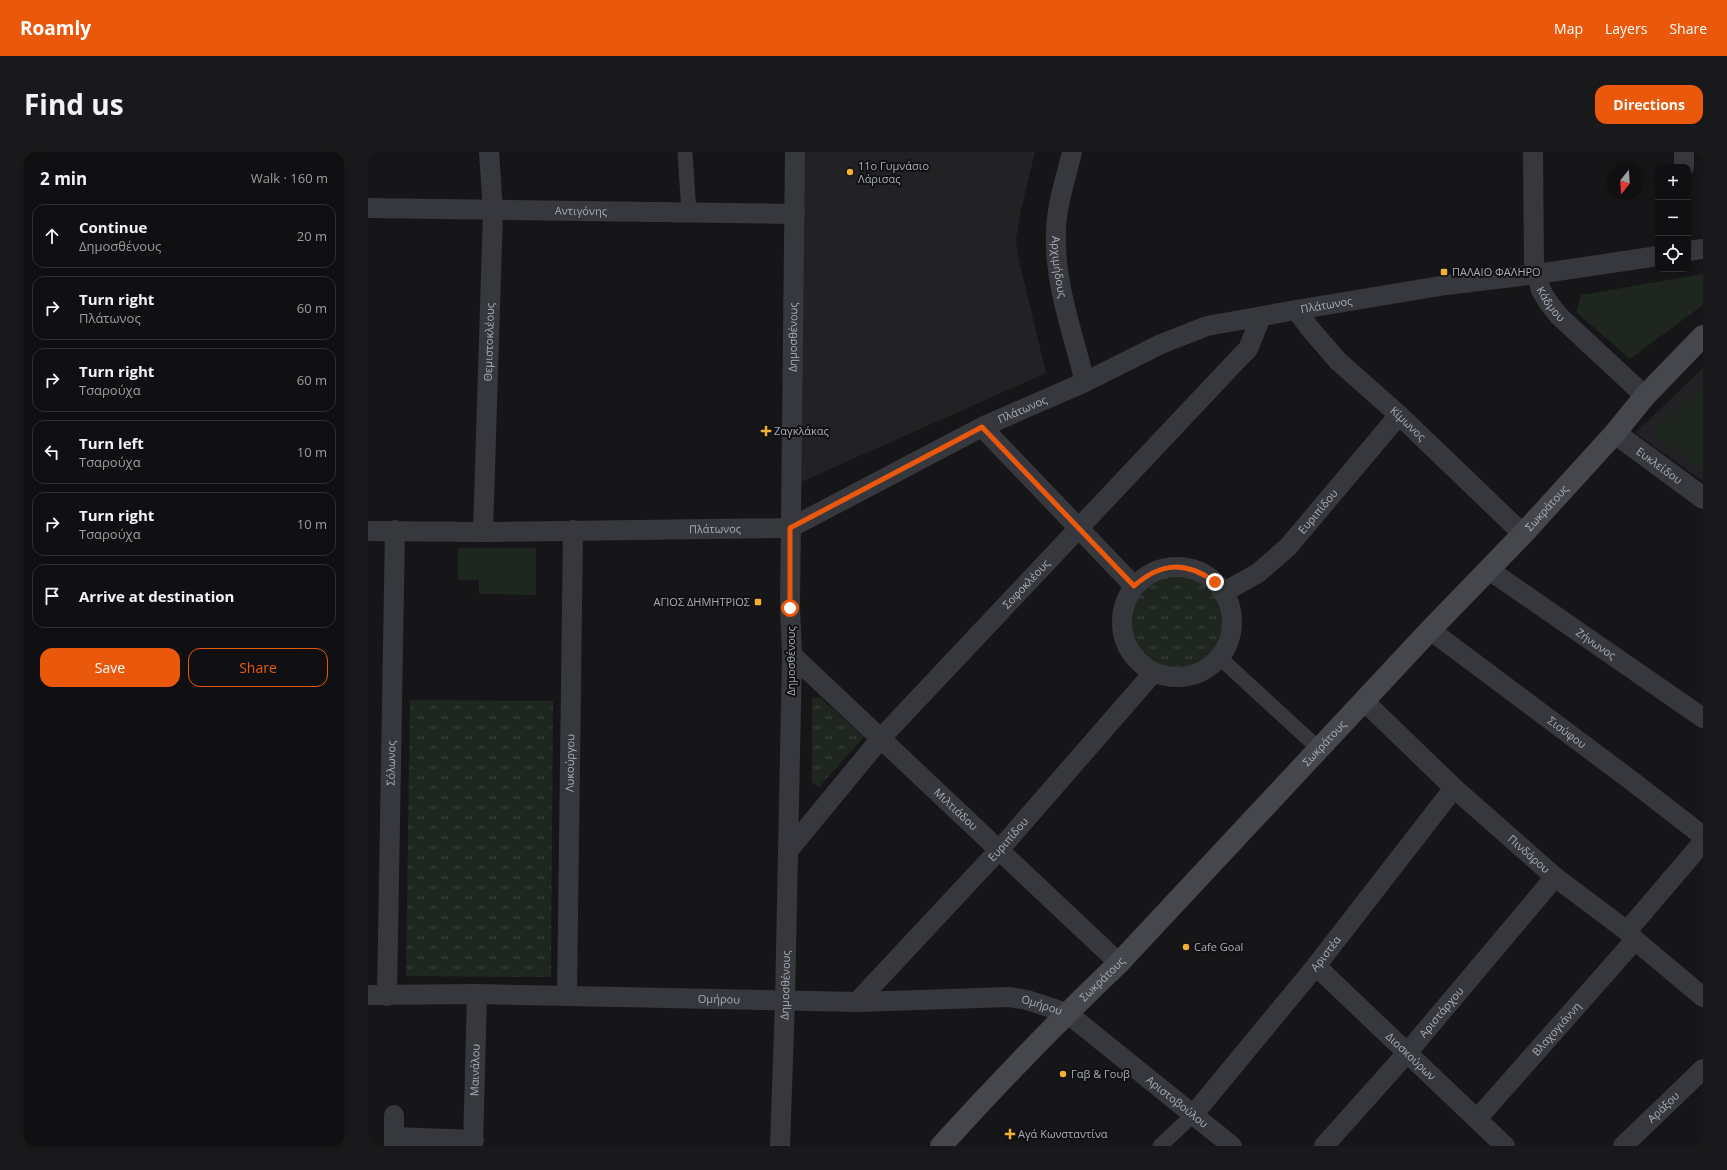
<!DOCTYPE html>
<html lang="en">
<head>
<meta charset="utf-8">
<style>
  :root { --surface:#101012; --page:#19191b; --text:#f1f3f6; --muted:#9c9d9f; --line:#303032; --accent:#ea580c }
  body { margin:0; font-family:"Open Sans",sans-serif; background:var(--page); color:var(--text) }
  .controls { position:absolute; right:12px; top:12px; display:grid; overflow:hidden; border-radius:8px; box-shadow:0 2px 6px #0003 }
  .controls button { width:36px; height:36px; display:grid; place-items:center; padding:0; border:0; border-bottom:1px solid var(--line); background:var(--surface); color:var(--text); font:20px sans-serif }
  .compass { position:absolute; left:1239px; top:12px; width:36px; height:36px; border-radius:50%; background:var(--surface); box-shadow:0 2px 6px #0003; rotate:197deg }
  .stop { position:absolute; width:12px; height:12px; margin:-9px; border:3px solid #ea580c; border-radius:50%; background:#fff }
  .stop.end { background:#ea580c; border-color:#fff; box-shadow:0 1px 4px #0008 }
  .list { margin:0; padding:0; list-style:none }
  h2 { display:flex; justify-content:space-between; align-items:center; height:52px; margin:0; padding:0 16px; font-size:17px }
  h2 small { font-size:13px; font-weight:400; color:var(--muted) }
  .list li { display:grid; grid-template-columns:26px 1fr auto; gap:12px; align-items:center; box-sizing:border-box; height:64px; margin:0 8px 8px; padding:0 8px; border:1px solid var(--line); border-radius:12px }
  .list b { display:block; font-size:15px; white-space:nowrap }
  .list p { margin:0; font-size:13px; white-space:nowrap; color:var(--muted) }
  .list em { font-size:13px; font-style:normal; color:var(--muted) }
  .actions { display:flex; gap:8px; padding:12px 16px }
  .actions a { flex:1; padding:9px 0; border:1px solid var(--accent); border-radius:12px; text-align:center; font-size:14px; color:var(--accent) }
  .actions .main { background:var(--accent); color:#fff }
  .icon { flex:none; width:22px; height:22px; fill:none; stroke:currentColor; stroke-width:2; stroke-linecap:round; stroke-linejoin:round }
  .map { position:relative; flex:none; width:1335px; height:994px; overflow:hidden; border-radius:12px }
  header { display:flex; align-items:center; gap:24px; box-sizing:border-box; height:56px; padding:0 20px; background:var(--accent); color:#fff }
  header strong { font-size:19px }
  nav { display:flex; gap:22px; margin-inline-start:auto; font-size:14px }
  .intro { display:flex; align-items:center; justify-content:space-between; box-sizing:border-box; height:96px; padding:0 24px }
  h1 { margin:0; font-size:28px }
  .button { padding:10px 18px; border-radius:12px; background:var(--accent); color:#fff; font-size:14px; font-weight:700 }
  main { display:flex; gap:24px; padding:0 24px }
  aside { flex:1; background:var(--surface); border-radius:12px; box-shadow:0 2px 6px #0003 }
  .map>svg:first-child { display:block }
</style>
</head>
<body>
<header>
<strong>Roamly</strong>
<nav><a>Map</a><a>Layers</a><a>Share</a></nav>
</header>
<div class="intro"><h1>Find us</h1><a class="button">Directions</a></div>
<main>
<aside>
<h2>2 min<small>Walk · 160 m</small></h2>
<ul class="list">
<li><svg class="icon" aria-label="ahead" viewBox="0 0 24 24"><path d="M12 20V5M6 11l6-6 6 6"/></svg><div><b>Continue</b><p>Δημοσθένους</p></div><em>20 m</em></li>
<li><svg class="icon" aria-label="right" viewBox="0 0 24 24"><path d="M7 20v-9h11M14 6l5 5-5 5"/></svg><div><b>Turn right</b><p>Πλάτωνος</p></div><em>60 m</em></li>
<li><svg class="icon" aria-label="right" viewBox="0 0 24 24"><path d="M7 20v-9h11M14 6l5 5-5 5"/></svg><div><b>Turn right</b><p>Τσαρούχα</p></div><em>60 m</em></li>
<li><svg class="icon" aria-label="left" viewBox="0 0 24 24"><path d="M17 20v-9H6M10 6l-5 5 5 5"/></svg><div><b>Turn left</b><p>Τσαρούχα</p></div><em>10 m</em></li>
<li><svg class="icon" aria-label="right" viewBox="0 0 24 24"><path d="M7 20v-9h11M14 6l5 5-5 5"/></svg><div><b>Turn right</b><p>Τσαρούχα</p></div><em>10 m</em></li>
<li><svg class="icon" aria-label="arrive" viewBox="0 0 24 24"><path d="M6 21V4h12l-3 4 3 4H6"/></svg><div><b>Arrive at destination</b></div></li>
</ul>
<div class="actions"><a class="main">Save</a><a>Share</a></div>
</aside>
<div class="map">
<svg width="1335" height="994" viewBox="0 0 1335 994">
  <defs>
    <pattern id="park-tufts" width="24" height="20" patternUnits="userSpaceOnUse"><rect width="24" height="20" fill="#1e261f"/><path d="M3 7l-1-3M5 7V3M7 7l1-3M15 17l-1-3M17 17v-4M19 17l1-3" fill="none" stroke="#3c433d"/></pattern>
  </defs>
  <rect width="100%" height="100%" fill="#161618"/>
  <!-- built -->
  <path fill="#222225" d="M436 0H667L653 58 648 87 650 104 678 221 433 330Z
    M1335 216V329L1267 281Z"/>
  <!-- grass -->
  <path fill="#1e261f" d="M1335 122V153L1262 207 1208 160 1213 143Z
    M1335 236V320L1283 280Z
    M90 396H168V443L111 442V428H90Z"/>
  <!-- park -->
  <path fill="url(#park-tufts)" d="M761 469a47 47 0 1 1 94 0a47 47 0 1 1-94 0Z
    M452 545 496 585 451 635 444 630V546Z
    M42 548 185 549 183 825 38 824Z"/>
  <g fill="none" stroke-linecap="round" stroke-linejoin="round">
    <!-- pedestrian -->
    <path stroke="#37383d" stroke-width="15" d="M317 0 321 61
      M851 505 951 597
      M792 994 825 963"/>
    <!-- minor -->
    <g stroke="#37383d" stroke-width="20">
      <path id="s1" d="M704 0C698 26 688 54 688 81 686 130 705 182 717 230"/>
      <path id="s2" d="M1165 0 1166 111 1173 138 1180 150 1191 164 1277 244"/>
      <path d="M1316 0V15"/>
      <path id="s3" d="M0 56 427 62"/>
      <path d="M1320 99 1335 97"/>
      <path id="s4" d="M928 158 944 179 970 209 1031 263 1155 382"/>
      <path d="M614 275 766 434"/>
      <path id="s5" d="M0 379 115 380 422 376 614 275 717 230 793 192 839 174 928 158 1078 133 1169 122 1290 104"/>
      <path id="s6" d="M115 380 125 59 121 0"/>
      <circle cx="809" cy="470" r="55"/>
      <path id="s7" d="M1121 418 1335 566"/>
      <path id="s8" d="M856 440 890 421 920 395 1031 263"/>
      <path id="s9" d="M1062 478 1264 629 1335 684"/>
      <path id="s10" d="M424 503 751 811"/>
      <path id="s11" d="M996 549 1086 636 1187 725 1259 779 1267 788 1335 845"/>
      <path id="s12" d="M420 699 513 586 872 205 880 197 893 165"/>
      <path d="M1259 779 1335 690"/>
      <path id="s13" d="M948 814 1137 994"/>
      <path id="s14" d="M0 843 109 842 489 850 641 845 659 848 699 861 864 994"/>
      <path id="s15" d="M19 844 27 378"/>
      <path id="s16" d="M199 844 205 378"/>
      <path id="s17" d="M489 850 631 698 786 520"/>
      <path d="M26 963V994"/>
      <path id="s18" d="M825 963 948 814 1086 636"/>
      <path id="s19" d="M1109 967 1267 788"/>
      <path d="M26 985 106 988"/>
      <path id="s20" d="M105 994 109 842"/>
      <path id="s21" d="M412 994 417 849 424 503 422 456 427 0"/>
      <path id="s22" d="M956 994 1039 901 1187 725"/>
      <path id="s23" d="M1255 994 1335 917"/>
    </g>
    <!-- tertiary -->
    <path stroke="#37383d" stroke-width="22" id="s24" d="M1247 281 1335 346"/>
    <!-- secondary -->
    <path stroke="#45474d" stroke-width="22" id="s25" d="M573 994C630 931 689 870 751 811L1062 478 1155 382 1247 281 1277 244 1335 184"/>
  </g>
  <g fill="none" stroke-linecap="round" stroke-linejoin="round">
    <!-- route -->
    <path stroke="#ea580c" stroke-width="5" d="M422 456V376L614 275 766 434C793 410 818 409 847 430"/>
  </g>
  <!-- markers -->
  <g fill="#f2b134" stroke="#111113" stroke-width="1.5">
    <circle cx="482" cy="20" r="4"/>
    <rect x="1072" y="116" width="8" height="8" rx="2"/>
    <path d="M396 273h4v4h4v4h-4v4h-4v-4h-4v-4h4z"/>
    <rect x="386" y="446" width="8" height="8" rx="2"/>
    <circle cx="818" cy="795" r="4"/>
    <circle cx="695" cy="922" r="4"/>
    <path d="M640 976h4v4h4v4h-4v4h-4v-4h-4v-4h4z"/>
  </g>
  <g text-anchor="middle" stroke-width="4" stroke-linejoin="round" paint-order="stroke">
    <!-- poi labels -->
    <g font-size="11" fill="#a8adb8" stroke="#111113" text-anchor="start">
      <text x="490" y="18">11ο Γυμνάσιο<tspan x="490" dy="13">Λάρισας</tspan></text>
      <text x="1084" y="124">ΠΑΛΑΙΟ ΦΑΛΗΡΟ</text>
      <text x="406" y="283">Ζαγκλάκας</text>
      <text x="382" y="454" text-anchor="end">ΑΓΙΟΣ ΔΗΜΗΤΡΙΟΣ</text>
      <text x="826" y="799">Cafe Goal</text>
      <text x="703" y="926">Γαβ &amp; Γουβ</text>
      <text x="650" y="986">Αγά Κωνσταντίνα</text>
    </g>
    <!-- street labels -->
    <g font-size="11" fill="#a8adb8" stroke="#111113">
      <text dy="4" stroke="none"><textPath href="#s3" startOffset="213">Αντιγόνης</textPath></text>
      <text dy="4" stroke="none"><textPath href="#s1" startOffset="117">Αρχιμήδους</textPath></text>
      <text dy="4" stroke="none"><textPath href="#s2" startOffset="156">Κάδμου</textPath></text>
      <text dy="4" stroke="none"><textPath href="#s5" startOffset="1007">Πλάτωνος</textPath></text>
      <text dy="4" stroke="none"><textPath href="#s21" startOffset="809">Δημοσθένους</textPath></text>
      <text dy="4" stroke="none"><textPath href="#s6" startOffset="190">Θεμιστοκλέους</textPath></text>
      <text dy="4" stroke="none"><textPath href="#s5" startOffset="683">Πλάτωνος</textPath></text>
      <text dy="4" stroke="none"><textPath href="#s4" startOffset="160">Κίμωνος</textPath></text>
      <text dy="4" stroke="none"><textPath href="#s24" startOffset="55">Ευκλείδου</textPath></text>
      <text dy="4" stroke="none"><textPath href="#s25" startOffset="880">Σωκράτους</textPath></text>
      <text dy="4" stroke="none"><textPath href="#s8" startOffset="125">Ευριπίδου</textPath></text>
      <text dy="4" stroke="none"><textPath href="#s5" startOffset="347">Πλάτωνος</textPath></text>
      <text dy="4" stroke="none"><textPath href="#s12" startOffset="358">Σοφοκλέους</textPath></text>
      <text dy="4" stroke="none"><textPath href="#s7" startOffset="130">Ζήνωνος</textPath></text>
      <text transform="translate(423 509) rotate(-90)" y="4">Δημοσθένους</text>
      <text dy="4" stroke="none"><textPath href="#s9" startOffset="171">Σισύφου</textPath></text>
      <text dy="4" stroke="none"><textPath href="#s25" startOffset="556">Σωκράτους</textPath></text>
      <text dy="4" stroke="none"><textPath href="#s15" startOffset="233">Σόλωνος</textPath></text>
      <text dy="4" stroke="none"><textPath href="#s16" startOffset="233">Λυκούργου</textPath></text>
      <text dy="4" stroke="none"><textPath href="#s10" startOffset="225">Μιλτιάδου</textPath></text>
      <text dy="4" stroke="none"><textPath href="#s17" startOffset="222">Ευριπίδου</textPath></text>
      <text dy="4" stroke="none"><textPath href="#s11" startOffset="225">Πινδάρου</textPath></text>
      <text dy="4" stroke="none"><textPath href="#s18" startOffset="209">Αριστέα</textPath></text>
      <text dy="4" stroke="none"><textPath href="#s25" startOffset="232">Σωκράτους</textPath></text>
      <text dy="4" stroke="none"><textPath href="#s21" startOffset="161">Δημοσθένους</textPath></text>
      <text dy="4" stroke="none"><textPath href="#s14" startOffset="351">Ομήρου</textPath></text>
      <text dy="4" stroke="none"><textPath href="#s14" startOffset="675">Ομήρου</textPath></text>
      <text dy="4" stroke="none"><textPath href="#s22" startOffset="178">Αριστάρχου</textPath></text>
      <text dy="4" stroke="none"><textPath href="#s19" startOffset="120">Βλαχογιάννη</textPath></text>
      <text dy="4" stroke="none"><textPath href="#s13" startOffset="131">Διοσκούρων</textPath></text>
      <text dy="4" stroke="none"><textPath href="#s20" startOffset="76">Μαινάλου</textPath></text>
      <text dy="4" stroke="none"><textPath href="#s14" startOffset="843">Αριστοβούλου</textPath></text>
      <text dy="4" stroke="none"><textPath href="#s23" startOffset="56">Αράξου</textPath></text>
    </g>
  </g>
</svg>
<div class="controls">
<button>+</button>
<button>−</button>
<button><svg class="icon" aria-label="locate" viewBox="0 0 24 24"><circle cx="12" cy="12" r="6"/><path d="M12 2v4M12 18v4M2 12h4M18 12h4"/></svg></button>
</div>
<svg class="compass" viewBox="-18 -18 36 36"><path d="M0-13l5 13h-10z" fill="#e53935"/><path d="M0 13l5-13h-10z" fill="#9c9d9f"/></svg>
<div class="stop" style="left:422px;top:456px"></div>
<div class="stop end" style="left:847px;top:430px"></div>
</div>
</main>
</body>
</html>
